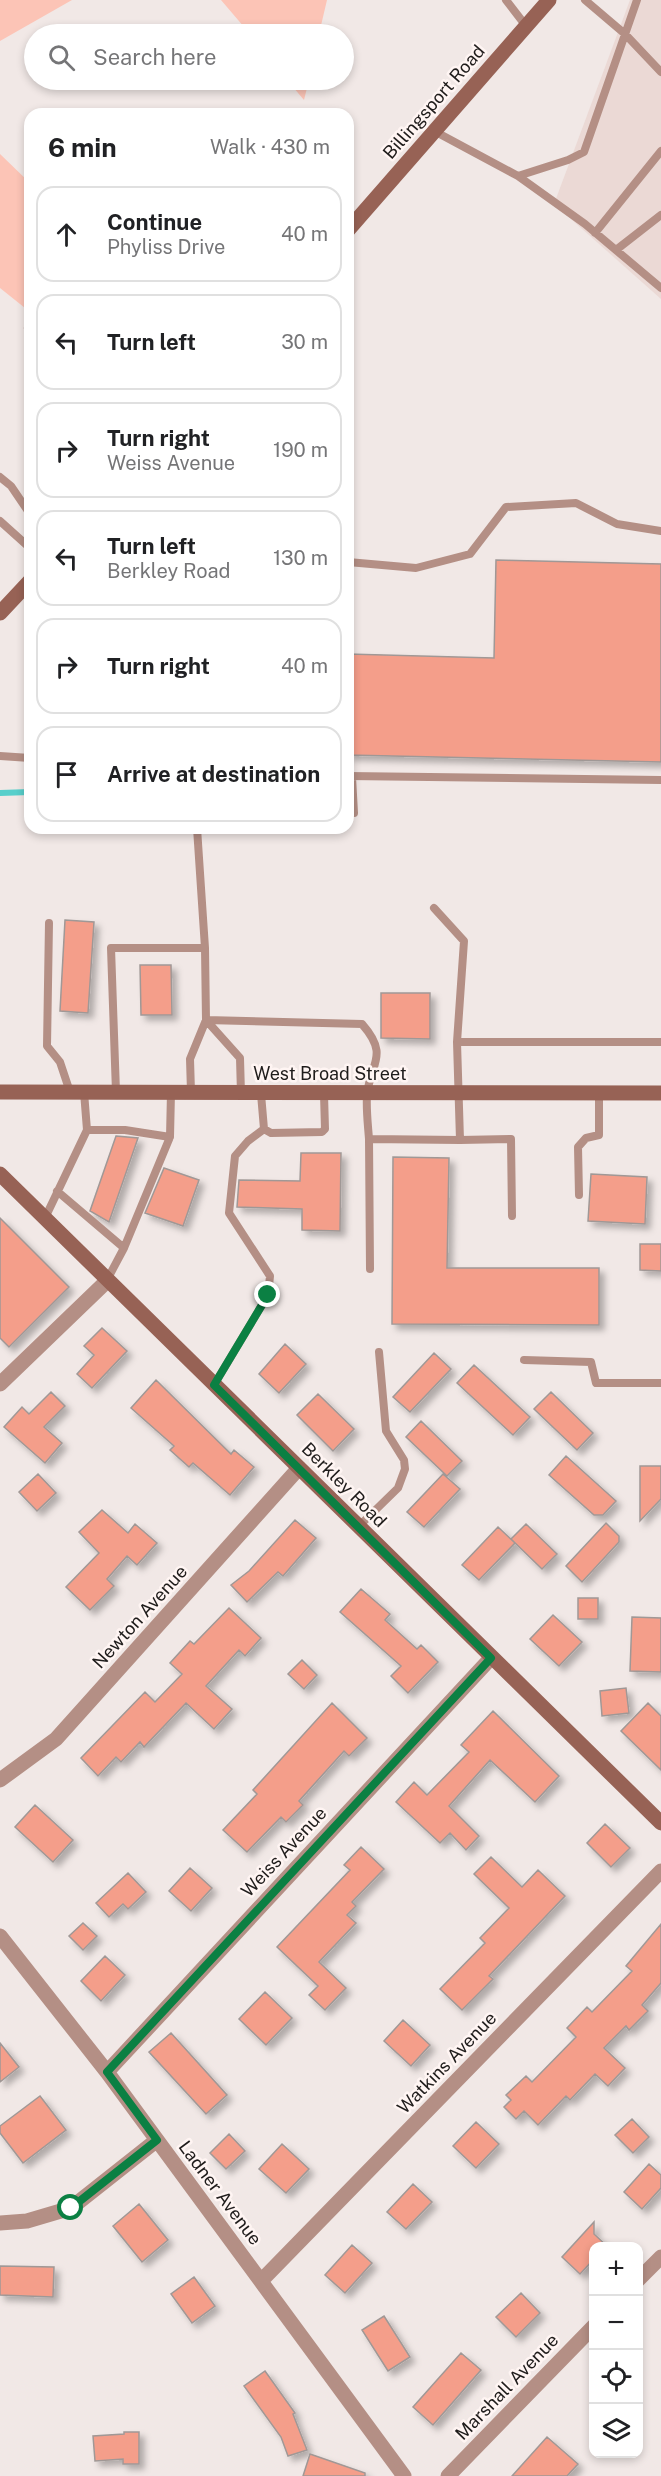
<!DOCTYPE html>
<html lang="en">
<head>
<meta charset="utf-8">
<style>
  :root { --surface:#fff; --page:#f6f6f6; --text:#202124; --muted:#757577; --line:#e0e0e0 }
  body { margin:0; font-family:"Public Sans",sans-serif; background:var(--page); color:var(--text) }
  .controls { position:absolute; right:18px; bottom:18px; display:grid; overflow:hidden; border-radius:12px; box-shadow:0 3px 9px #0003 }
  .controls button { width:54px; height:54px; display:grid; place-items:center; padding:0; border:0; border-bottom:2px solid var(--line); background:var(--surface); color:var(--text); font:30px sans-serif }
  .stop { position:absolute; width:18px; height:18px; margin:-14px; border:4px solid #0b8043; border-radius:50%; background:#fff }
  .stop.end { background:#0b8043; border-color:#fff; box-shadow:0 2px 6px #0008 }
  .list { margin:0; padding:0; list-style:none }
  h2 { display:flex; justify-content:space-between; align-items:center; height:78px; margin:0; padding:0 24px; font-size:26px }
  h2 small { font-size:20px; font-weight:400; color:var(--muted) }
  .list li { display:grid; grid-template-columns:39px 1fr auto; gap:18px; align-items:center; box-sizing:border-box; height:96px; margin:0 12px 12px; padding:0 12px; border:2px solid var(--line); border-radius:18px }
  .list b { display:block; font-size:22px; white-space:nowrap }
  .list p { margin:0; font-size:20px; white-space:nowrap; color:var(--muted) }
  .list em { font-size:20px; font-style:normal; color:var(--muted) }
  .icon { flex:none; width:33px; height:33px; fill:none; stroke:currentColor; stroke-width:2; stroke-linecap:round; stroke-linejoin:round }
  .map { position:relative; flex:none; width:661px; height:2476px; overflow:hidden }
  .search { position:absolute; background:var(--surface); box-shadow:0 3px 9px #0003; left:24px; top:24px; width:330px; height:66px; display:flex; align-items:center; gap:15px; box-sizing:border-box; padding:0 21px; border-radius:33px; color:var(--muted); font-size:22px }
  .panel { position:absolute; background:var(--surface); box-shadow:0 3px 9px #0003; left:24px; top:108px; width:330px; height:726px; border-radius:18px }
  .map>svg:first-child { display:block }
</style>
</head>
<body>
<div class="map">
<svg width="661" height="2476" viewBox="0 0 661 2476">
  <defs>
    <filter id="shadow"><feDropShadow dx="5" dy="5" stdDeviation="3" flood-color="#0004"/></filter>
  </defs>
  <rect width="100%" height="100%" fill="#f1e8e6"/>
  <!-- built -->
  <path fill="#ebd9d5" d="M630 0H661V299L554 204Z"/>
  <!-- green -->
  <path fill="#fcc4b6" d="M0 0H72L0 41Z
    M221 0H327L319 34H250Z
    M287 80H309L304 100Z
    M0 154 30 183V312L0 288Z"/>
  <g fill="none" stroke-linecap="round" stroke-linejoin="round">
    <!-- stream -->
    <path stroke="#58cfcb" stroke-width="6" d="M0 793 30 792"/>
  </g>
  <!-- building -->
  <path fill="#f49e8a" stroke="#a09896" stroke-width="1.5" filter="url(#shadow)" d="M496 560 661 564V762L348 755V654L494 658Z
    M65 920 94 922 88 1013 60 1011Z
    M140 965H171L172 1015H141Z
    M381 993H430V1039L381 1038Z
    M116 1136 138 1138 109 1222 90 1211Z
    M301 1153H341L340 1231 302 1230V1209L237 1207 239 1180 300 1181Z
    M393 1157 449 1158 447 1268H599V1325L392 1324Z
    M164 1168 199 1180 183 1226 145 1213Z
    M591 1174 647 1177 645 1224 588 1221Z
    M0 1218 69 1287 9 1347 0 1338Z
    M640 1244H661V1271L640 1270Z
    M102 1328 127 1351 92 1388 77 1374 94 1355 84 1346Z
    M285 1344 306 1364 279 1393 259 1374Z
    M434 1353 451 1369 410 1412 393 1397Z
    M474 1365 530 1417 513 1435 457 1383Z
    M156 1380 231 1454 234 1450 254 1467 230 1495 193 1463 189 1467 170 1450 174 1446 131 1408Z
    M51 1392 65 1406 44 1427 62 1443 45 1463 4 1427 22 1407 29 1414Z
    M551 1392 593 1433 577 1450 534 1409Z
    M318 1394 354 1429 333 1451 297 1415Z
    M421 1421 462 1461 447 1476 406 1437Z
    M566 1456 616 1501 603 1515H594L549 1475Z
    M640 1466H661V1499L640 1521Z
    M38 1474 56 1493 37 1511 19 1492Z
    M443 1474 460 1489 424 1527 407 1512Z
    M102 1510 128 1533 135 1524 157 1543 137 1565 127 1556 107 1579 114 1586 90 1610 66 1587 99 1553 79 1532Z
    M295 1520 316 1538 283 1576 278 1572 247 1602 231 1585 249 1571Z
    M606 1523 619 1536V1542L582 1582 566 1566Z
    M526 1524 557 1554 542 1569 511 1539Z
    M498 1527 515 1543 479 1580 462 1565Z
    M361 1589 390 1614 385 1620 417 1649 421 1645 438 1662 408 1693 391 1676 401 1666 340 1612Z
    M578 1598H598V1619H578Z
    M229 1608 261 1638 245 1656 239 1650 206 1686 232 1709 214 1729 186 1703 144 1747 140 1742 121 1762 116 1757 98 1776 81 1758 145 1692 155 1702 182 1674 170 1663 190 1641 194 1644Z
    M553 1615 582 1642 559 1666 530 1639Z
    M632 1617 661 1618V1672L630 1671Z
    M302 1660 317 1675 304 1689 288 1674Z
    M626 1688 629 1713 602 1716 600 1691Z
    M332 1703 367 1738 349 1756 344 1751 299 1801 303 1805 286 1822 281 1817 247 1852 223 1830 257 1794 253 1790Z
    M648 1703 661 1716V1770L621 1731Z
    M493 1711 559 1776 535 1802 490 1760 449 1806 479 1836 466 1850 450 1833 440 1843 396 1802 414 1782 427 1795 469 1752 461 1745Z
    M35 1805 73 1840 53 1862 15 1827Z
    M605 1824 630 1848 611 1867 587 1843Z
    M361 1847 384 1869 352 1902 356 1906 347 1915 356 1923 319 1962 346 1988 325 2010 309 1995 318 1986 277 1947 350 1870 344 1865Z
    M491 1857 522 1887 538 1870 565 1896 489 1976 493 1979 462 2010 440 1989 485 1943 480 1938 509 1908 474 1874Z
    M190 1868 212 1888 191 1911 169 1891Z
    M128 1873 146 1892 128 1909 123 1904 109 1917 96 1903Z
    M83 1923 97 1936 83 1950 69 1936Z
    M661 1924V1983L642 2005 648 2011 629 2030 626 2026 604 2048 625 2068 608 2086 595 2074 570 2100 566 2096 538 2125 524 2111 516 2119 504 2107 511 2100 506 2095 526 2076 532 2082 576 2037 567 2028 587 2007 592 2012 632 1971 626 1966Z
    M105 1956 125 1975 101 2001 81 1981Z
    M265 1992 292 2018 266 2045 239 2019Z
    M403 2020 430 2045 411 2066 384 2041Z
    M171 2033 227 2095 206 2114 149 2052Z
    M0 2043 19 2067 0 2082Z
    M40 2096 66 2130 23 2163 0 2133V2126Z
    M632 2119 649 2137 633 2153 615 2135Z
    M476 2122 499 2144 476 2168 453 2146Z
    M229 2134 245 2151 226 2169 210 2153Z
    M282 2144 309 2169 286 2193 259 2169Z
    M649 2164 661 2175V2188L642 2209 624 2192Z
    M413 2184 432 2202 406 2229 387 2212Z
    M139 2204 168 2240 142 2262 113 2226Z
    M594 2222V2234L608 2247H594V2259L580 2274 562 2257Z
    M352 2245 372 2263 345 2293 325 2275Z
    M0 2266 54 2267 53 2297 0 2295Z
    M194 2277 215 2306 192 2323 171 2294Z
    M521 2293 540 2313 516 2337 496 2317Z
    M384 2316 410 2357 388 2371 362 2330Z
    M461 2353 481 2370 433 2425 413 2407Z
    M265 2371 295 2413 293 2414 307 2450 288 2456 281 2437 244 2386Z
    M124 2432H139V2464H123V2459L95 2461 93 2436 124 2434Z
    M547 2437 578 2464 567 2476H512Z
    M310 2454 365 2473V2476H303Z"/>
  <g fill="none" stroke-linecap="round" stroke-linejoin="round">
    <!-- lane -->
    <path stroke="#b48f85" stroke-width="8" d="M506 0 526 26
      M585 0 625 34 661 72
      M436 132 518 176 585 224 661 288
      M518 176 568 160 584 152 637 0
      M595 233 661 151
      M616 250 661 215
      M28 328 30 330
      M0 477 11 486 30 514
      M0 521 30 548
      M348 562 416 568 470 554 506 507 576 503 617 524 661 531
      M0 756 30 758
      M348 776 661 780
      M352 777 354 813
      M434 908 464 941 457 1042
      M49 923 47 1046 60 1062 70 1092
      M206 1020 362 1024C390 1056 370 1063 367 1095 366 1110 368 1125 369 1139L460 1140 457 1042H661
      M206 1020 240 1058 241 1094
      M116 1092 111 948H205
      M191 1092 190 1059 206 1020 205 948 197 828
      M261 1094 264 1129 271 1133 322 1132 325 1129 324 1094
      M87 1130H125L170 1137
      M369 1139 370 1269
      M460 1140 511 1139 512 1216
      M57 1191 124 1248
      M579 1195 578 1147 586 1138 599 1135V1093
      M45 1218 87 1130 84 1092
      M107 1280 124 1248 170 1137 171 1092
      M524 1360 591 1362 596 1383H661
      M214 1385 268 1295 270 1276 229 1213 235 1156 248 1141 264 1129
      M358 1527 398 1488 405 1469 404 1460 386 1431 379 1352"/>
    <!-- street -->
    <path stroke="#b48f85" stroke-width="15" d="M0 1384 107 1281
      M0 1780 56 1739 299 1468
      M0 1936 107 2072 404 2476
      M107 2072 491 1658
      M0 2223 27 2221 71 2208 157 2140
      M638 2280 661 2257
      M261 2281 661 1871
      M448 2476 594 2326"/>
    <!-- secondary -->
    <path stroke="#976255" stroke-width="15" d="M348 230 549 0
      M0 613 30 581
      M0 1092 661 1093
      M0 1174 661 1823"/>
  </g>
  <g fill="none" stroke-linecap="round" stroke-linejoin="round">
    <!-- route -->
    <path stroke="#0b8043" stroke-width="8" d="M71 2208 157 2140 107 2072 491 1658 214 1385 268 1295"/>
  </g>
  <g text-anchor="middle" stroke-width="5" stroke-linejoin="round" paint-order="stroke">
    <!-- street labels -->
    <g font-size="18" fill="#1f1c1b" stroke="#fff5f3">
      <text transform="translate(434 102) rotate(-49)" y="6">Billingsport Road</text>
      <text x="330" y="1080">West Broad Street</text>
      <text transform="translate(344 1485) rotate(45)" y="6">Berkley Road</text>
      <text transform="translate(140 1617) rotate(-48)" y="6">Newton Avenue</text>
      <text transform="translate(284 1852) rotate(-47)" y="6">Weiss Avenue</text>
      <text transform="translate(447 2063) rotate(-46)" y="6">Watkins Avenue</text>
      <text transform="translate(220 2193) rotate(53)" y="6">Ladner Avenue</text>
      <text transform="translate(507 2387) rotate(-46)" y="6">Marshall Avenue</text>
    </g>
  </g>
</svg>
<div class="controls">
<button>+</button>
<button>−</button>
<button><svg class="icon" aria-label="locate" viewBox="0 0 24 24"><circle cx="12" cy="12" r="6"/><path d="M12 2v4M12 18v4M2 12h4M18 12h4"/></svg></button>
<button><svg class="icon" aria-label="layers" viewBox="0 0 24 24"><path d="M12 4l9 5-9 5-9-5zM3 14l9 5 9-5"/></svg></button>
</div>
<div class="stop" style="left:71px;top:2208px"></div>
<div class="stop end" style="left:268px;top:1295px"></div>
<div class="search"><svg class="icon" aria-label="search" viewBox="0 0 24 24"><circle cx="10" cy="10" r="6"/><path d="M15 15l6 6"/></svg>Search here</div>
<section class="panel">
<h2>6 min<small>Walk · 430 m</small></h2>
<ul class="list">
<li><svg class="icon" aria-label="ahead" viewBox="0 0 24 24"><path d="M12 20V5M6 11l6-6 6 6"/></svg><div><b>Continue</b><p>Phyliss Drive</p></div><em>40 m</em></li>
<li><svg class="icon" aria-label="left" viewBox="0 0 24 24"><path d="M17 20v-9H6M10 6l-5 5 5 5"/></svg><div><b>Turn left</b></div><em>30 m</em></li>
<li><svg class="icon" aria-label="right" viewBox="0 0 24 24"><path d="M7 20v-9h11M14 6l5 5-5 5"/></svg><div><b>Turn right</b><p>Weiss Avenue</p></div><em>190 m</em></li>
<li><svg class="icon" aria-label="left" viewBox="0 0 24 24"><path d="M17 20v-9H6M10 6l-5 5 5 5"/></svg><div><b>Turn left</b><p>Berkley Road</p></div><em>130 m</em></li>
<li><svg class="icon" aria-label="right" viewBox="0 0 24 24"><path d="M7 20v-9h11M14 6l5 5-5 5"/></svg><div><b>Turn right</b></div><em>40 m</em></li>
<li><svg class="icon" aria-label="arrive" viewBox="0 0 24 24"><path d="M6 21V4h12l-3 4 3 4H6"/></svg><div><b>Arrive at destination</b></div></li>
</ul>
</section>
</div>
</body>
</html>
